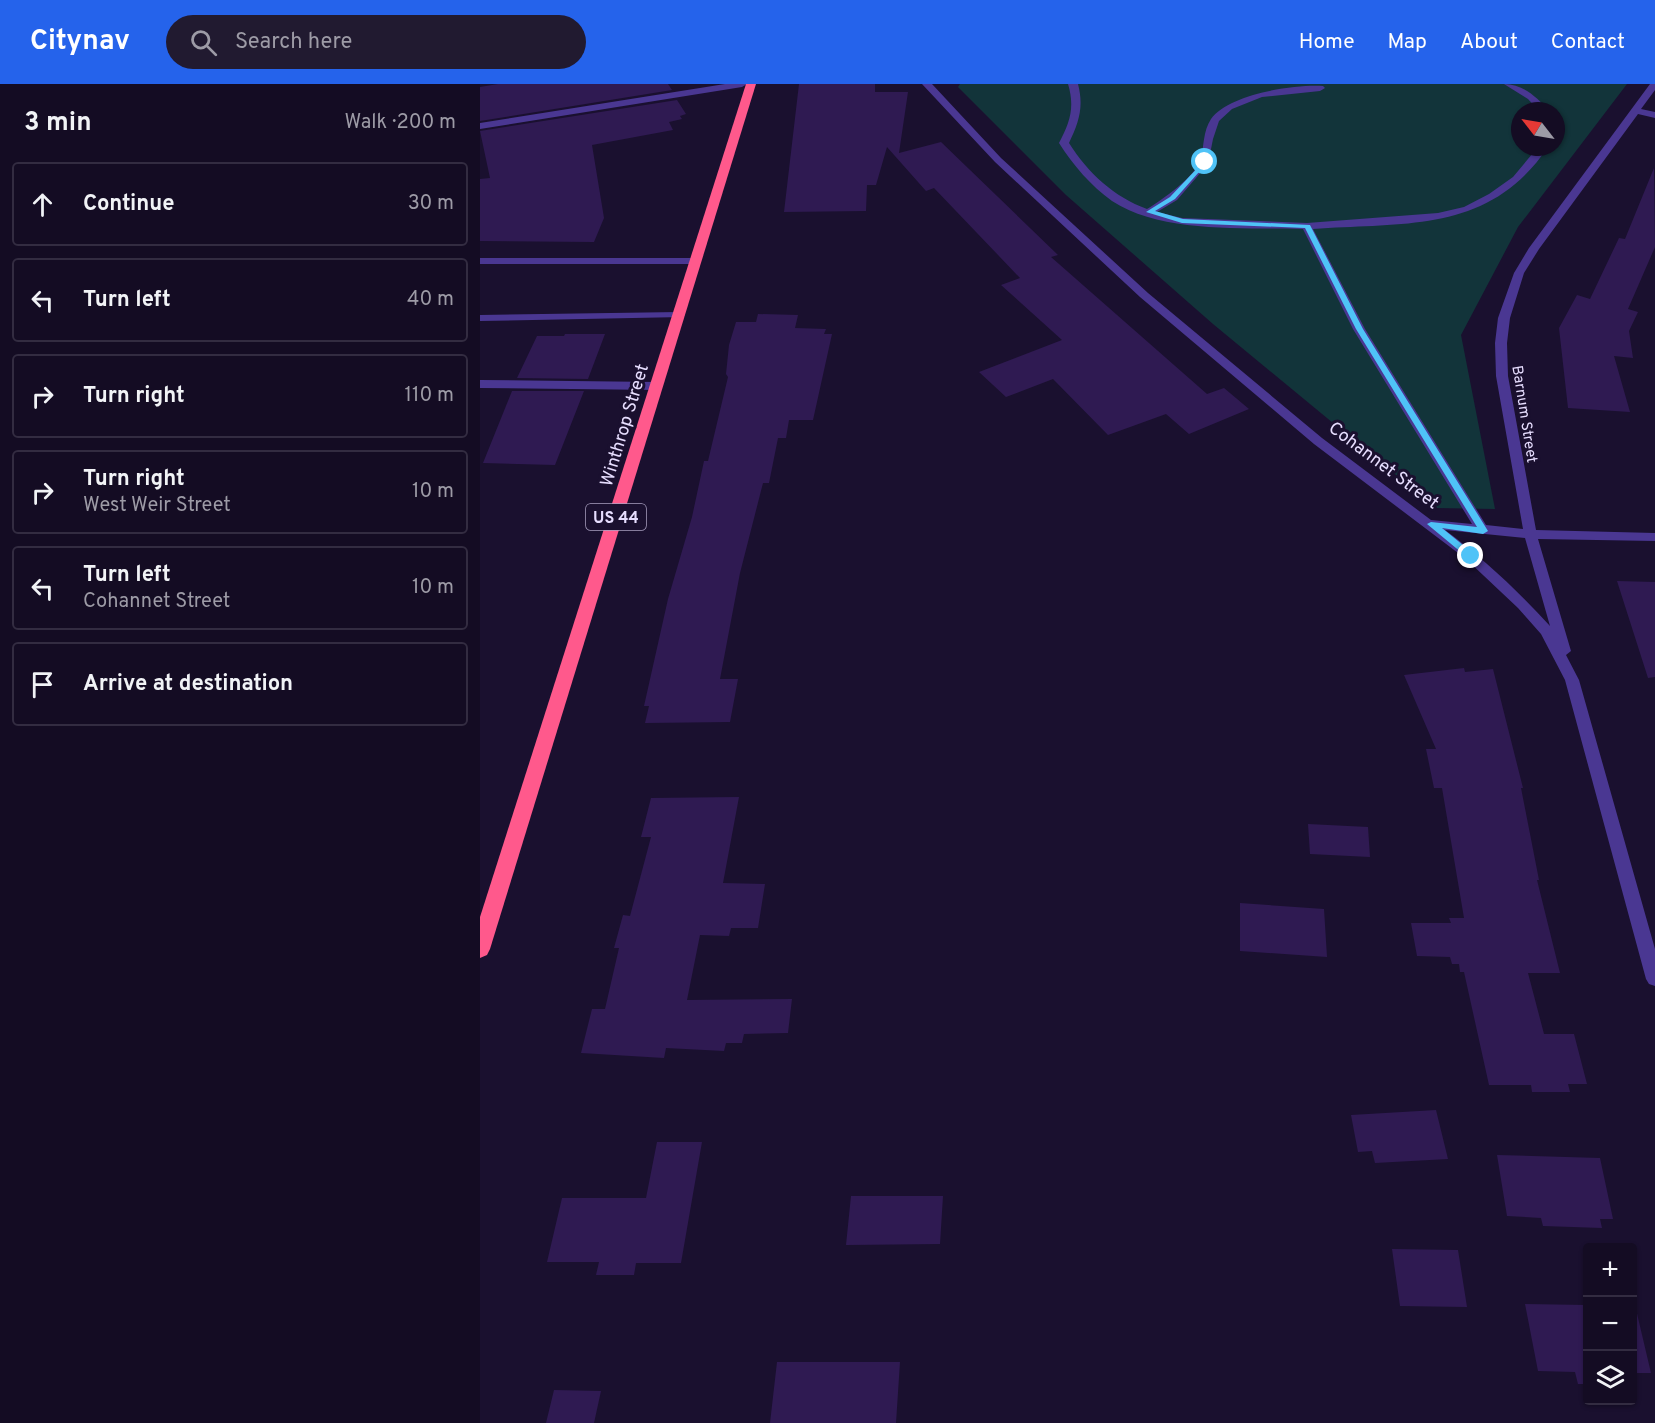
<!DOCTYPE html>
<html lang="en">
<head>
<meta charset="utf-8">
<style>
  :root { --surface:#140c23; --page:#211a30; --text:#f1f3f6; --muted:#9d9ba6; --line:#332c41; --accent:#2563eb }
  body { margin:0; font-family:Overpass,sans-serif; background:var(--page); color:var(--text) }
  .controls { position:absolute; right:18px; bottom:18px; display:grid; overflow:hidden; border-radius:6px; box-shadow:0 2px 4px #0004 }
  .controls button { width:54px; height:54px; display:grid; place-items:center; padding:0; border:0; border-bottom:2px solid var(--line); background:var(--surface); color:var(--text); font:30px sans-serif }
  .compass { position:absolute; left:1031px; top:18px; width:54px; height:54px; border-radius:50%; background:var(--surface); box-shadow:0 2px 4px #0004; rotate:301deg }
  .stop { position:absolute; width:18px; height:18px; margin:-14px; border:4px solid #4fc3f7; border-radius:50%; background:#fff }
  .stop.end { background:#4fc3f7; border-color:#fff; box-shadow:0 2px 6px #0008 }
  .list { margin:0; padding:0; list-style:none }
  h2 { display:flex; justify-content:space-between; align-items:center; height:78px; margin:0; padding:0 24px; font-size:26px }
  h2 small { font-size:20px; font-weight:400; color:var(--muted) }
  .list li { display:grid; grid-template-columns:39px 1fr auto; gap:18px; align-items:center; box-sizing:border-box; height:84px; margin:0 12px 12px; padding:0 12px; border:2px solid var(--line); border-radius:6px }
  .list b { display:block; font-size:22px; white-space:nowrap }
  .list p { margin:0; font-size:20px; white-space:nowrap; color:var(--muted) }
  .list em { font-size:20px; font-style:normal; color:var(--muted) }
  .icon { flex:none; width:33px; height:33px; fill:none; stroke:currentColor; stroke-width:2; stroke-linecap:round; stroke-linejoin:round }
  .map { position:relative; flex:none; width:1175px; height:1339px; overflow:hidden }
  header { display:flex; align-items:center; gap:36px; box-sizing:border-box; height:84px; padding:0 30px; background:var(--accent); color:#fff }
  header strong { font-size:28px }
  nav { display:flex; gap:33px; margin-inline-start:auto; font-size:21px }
  .search { width:420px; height:54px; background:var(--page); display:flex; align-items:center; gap:15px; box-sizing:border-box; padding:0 21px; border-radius:33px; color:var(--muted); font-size:22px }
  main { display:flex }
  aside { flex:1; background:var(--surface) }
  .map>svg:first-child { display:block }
</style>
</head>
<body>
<header>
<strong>Citynav</strong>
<div class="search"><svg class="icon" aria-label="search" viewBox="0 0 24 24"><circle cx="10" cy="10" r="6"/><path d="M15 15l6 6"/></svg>Search here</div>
<nav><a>Home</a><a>Map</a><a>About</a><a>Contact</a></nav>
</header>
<main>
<aside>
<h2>3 min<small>Walk · 200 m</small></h2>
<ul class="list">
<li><svg class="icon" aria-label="ahead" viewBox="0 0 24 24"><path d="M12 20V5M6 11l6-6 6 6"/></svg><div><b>Continue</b></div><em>30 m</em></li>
<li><svg class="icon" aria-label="left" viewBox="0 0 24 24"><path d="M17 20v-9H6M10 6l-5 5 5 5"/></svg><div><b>Turn left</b></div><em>40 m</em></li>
<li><svg class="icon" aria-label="right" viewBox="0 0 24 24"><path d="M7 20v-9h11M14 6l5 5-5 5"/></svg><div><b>Turn right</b></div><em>110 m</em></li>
<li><svg class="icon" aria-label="right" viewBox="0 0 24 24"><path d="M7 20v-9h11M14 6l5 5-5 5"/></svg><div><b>Turn right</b><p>West Weir Street</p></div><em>10 m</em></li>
<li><svg class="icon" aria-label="left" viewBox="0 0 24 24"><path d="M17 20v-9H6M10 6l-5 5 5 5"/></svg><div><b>Turn left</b><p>Cohannet Street</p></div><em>10 m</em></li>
<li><svg class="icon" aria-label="arrive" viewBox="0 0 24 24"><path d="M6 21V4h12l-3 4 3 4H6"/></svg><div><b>Arrive at destination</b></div></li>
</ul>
</aside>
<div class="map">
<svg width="1175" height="1339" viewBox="0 0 1175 1339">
  <rect width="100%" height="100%" fill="#1a102f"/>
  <!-- green -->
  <path fill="#12343a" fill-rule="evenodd" d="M480 0H1147L1038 143 981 251 1015 425 956 424 733 240 586 111 478 3ZM1040 27H1076V63H1040Z"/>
  <!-- building -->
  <path fill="#2f1a52" d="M18 0H188L192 6 0 37V3Z
    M319 0H395V8H428L419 69 461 58 578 171 571 173 727 310 744 304 769 325 709 350 686 330 628 351 573 295 526 313 499 288 582 256 521 201 540 194 454 104 446 107 407 63 396 101H387L386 127 304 128Z
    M197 16 206 30 200 32 202 35 189 38 193 46 112 61 124 134 114 158 0 157V95L10 94 0 47Z
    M1174 84 1175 163 1148 225 1158 228 1149 247 1153 274 1134 272 1150 328 1088 324 1079 244 1097 211 1110 215 1139 154 1145 155Z
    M278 230 318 231 315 244 346 245 344 250H352L333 336H309L306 354H298L289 399H283L260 489 240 595H258L250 638 165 639 169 622H164L188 515 212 433 224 377H228L248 293 246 290 249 261 256 238H276Z
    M85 250H125L108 295 37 294 57 252H84Z
    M32 307H104L75 381 3 379Z
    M1137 497 1175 498V593L1168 594Z
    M984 584 985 588 1013 585 1043 704H1041L1059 796H1057L1080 889H1048L1064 950H1094L1107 1000H1088L1090 1008H1052L1051 1001H1009L984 888H980L979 880H972L970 873 937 872 931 839H971L969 834H984L962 704H954L946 665H956L924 591Z
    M259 713 243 799 285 800 278 844H251L249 852 220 851 207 916 312 915 308 949 264 950 262 959H246L244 967 186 964 184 974 101 969 112 925H125L139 864H134L143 831 150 832 171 753H161L171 714Z
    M828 740 888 743 890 773 830 770Z
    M760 819 844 825 847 873 760 867Z
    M956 1026 968 1075 895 1079 892 1067 878 1068 871 1031Z
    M177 1058H222L201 1179H156L154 1191H116L119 1178H67L82 1114H166Z
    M1017 1071 1120 1074 1133 1135H1120L1122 1144 1063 1142 1061 1134 1027 1132Z
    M371 1112H463L460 1160 366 1161Z
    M912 1165 978 1166 987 1223 920 1222Z
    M1045 1220 1107 1221V1300H1098L1095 1288 1058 1287Z
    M1152 1221H1155L1171 1289H1153L1156 1301H1152Z
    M297 1278H420L416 1339H290Z
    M74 1306 121 1307 114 1339H66Z"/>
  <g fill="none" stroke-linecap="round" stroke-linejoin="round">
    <!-- minor -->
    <path fill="#4a3792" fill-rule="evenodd" d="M245 0H267L262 3 0 45V39Z
      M442 0H452L521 74 668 209 842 354 951 436 992 440 873 245 823 145C765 143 682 150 632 117 611 102 593 81 579 59 590 38 595 23 588 0H598C604 23 599 38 589 59 608 89 634 113 667 125 682 116 716 92 721 75 724 62 723 47 731 35 748 10 815 0 843 2L845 4 840 7 782 13 752 25 739 37 733 55 728 80 697 116 677 128 702 134 827 139 958 129 984 123 1009 110 1033 93 1058 63H1068C1009 150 926 138 833 145L885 245 1006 441 1043 445 1016 292 1015 259 1018 234 1034 189 1049 164 1170 0H1175V6L1161 25 1175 28V34L1158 30 1059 165 1044 189 1030 234 1027 259 1028 292 1056 446 1175 449V457L1058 455 1091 567 1086 571 1099 596 1175 865V902L1169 900 1166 895 1085 596 1061 550 1038 524 986 475 834 360 660 213 515 78ZM965 446 1045 454 1070 542C1038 507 1003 474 965 446Z
      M1024 0C1043 0 1057 13 1069 27H1059L1048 15Z
      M0 174H215L220 177 215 180H0Z
      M199 228 205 231 203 233 0 237V231Z
      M0 296 177 298 183 302 177 306 0 304Z"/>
    <!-- highway -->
    <path fill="#ff598c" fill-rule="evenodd" d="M266 0H276L10 865 7 871 0 874V833Z"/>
  </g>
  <!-- route -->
  <path fill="#4fc3f7" d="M725 76 727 79 695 115 675 127 703 135 830 141 883 245 1008 447 1003 450 962 444 994 470V474H988L947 440 951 438 997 443 876 245 825 144 702 139 666 128 690 113Z"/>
  <g text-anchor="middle" stroke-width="6" stroke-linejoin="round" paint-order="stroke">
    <!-- far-street labels -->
    <g font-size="15" fill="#e7deff" stroke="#1a102f">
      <text transform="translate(1045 330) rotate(81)" y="5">Barnum Street</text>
    </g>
    <!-- shield labels -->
    <rect fill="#1a102f" stroke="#aaa0c1" stroke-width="1.5" x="106" y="420" width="60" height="26" rx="4.5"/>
    <g font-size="16" font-weight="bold" fill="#e7deff">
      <text x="136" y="439">US 44</text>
    </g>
    <!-- street labels -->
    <g font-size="18" fill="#e7deff" stroke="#1a102f">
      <text transform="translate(144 341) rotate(-73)" y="6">Winthrop Street</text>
      <text transform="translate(904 381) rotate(37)" y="6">Cohannet Street</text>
    </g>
  </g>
</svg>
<div class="controls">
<button>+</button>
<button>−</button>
<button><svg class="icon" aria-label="layers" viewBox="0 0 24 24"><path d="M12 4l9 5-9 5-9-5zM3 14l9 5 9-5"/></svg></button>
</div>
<svg class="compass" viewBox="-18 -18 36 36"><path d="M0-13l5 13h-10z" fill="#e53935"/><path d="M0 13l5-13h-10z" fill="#9d9ba6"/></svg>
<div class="stop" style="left:725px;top:78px"></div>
<div class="stop end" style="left:991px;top:472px"></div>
</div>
</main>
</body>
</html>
